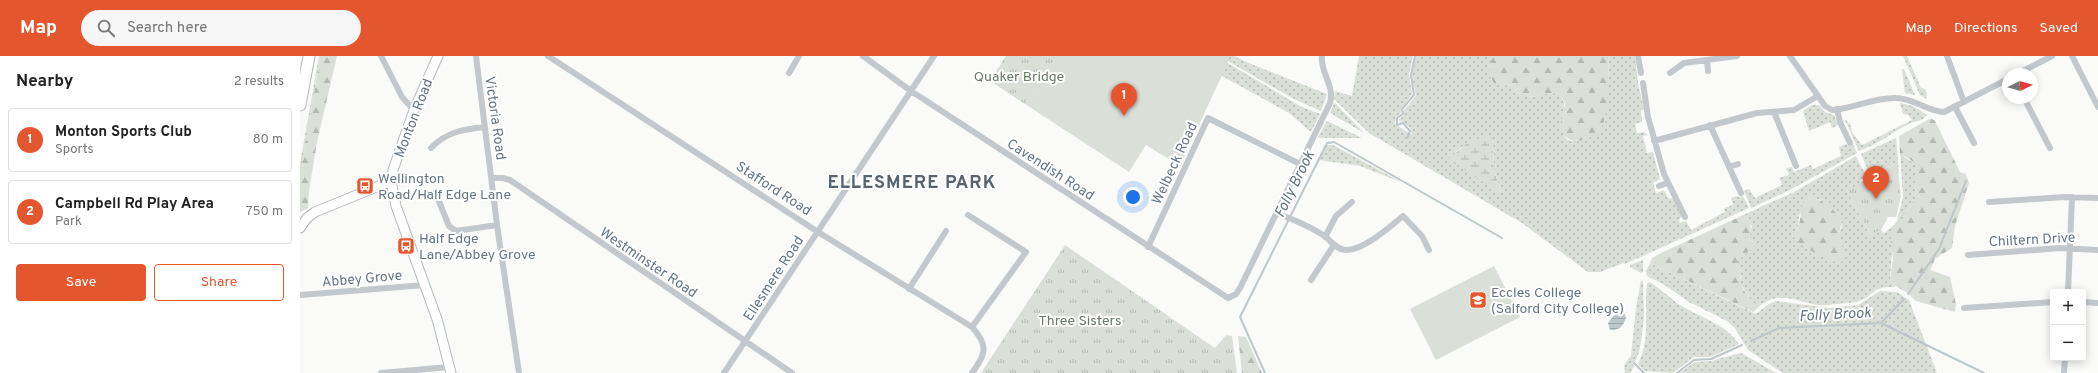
<!DOCTYPE html>
<html lang="en">
<head>
<meta charset="utf-8">
<style>
  :root { --surface:#fff; --page:#f6f6f6; --text:#222; --muted:#767676; --line:#e0e0e0; --accent:#e4572e }
  body { margin:0; font-family:Overpass,sans-serif; background:var(--page); color:var(--text) }
  .controls { position:absolute; right:12px; bottom:12px; display:grid; overflow:hidden; border-radius:4px; box-shadow:0 2px 10px #0003 }
  .controls button { width:36px; height:36px; display:grid; place-items:center; padding:0; border:0; border-bottom:1px solid var(--line); background:var(--surface); color:var(--text); font:20px sans-serif }
  .compass { position:absolute; left:1702px; top:12px; width:36px; height:36px; border-radius:50%; background:var(--surface); box-shadow:0 2px 10px #0003; rotate:85deg }
  .you { position:absolute; left:833px; top:141px; width:14px; height:14px; margin:-10px; border:3px solid #fff; border-radius:50%; background:#1a73e8; box-shadow:0 0 0 6px #1a73e833 }
  .badge { display:grid; place-items:center; width:26px; height:26px; border-radius:50%; background:var(--accent); color:#fff; font-size:13px; font-weight:700 }
  .pin { position:absolute; translate:-50% -33px; filter:drop-shadow(0 1px 2px #0008) }
  .pin::after { content:''; position:absolute; top:21px; width:14px; height:12px; background:inherit; clip-path:polygon(0 0,100% 0,50% 100%) }
  .list { margin:0; padding:0; list-style:none }
  h2 { display:flex; justify-content:space-between; align-items:center; height:52px; margin:0; padding:0 16px; font-size:17px }
  h2 small { font-size:13px; font-weight:400; color:var(--muted) }
  .list li { display:grid; grid-template-columns:26px 1fr auto; gap:12px; align-items:center; box-sizing:border-box; height:64px; margin:0 8px 8px; padding:0 8px; border:1px solid var(--line); border-radius:4px }
  .list b { display:block; font-size:15px; white-space:nowrap }
  .list p { margin:0; font-size:13px; white-space:nowrap; color:var(--muted) }
  .list em { font-size:13px; font-style:normal; color:var(--muted) }
  .actions { display:flex; gap:8px; padding:12px 16px }
  .actions a { flex:1; padding:9px 0; border:1px solid var(--accent); border-radius:4px; text-align:center; font-size:14px; color:var(--accent) }
  .actions .main { background:var(--accent); color:#fff }
  .icon { flex:none; width:22px; height:22px; fill:none; stroke:currentColor; stroke-width:2; stroke-linecap:round; stroke-linejoin:round }
  .map { position:relative; flex:none; width:1798px; height:317px; overflow:hidden }
  header { display:flex; align-items:center; gap:24px; box-sizing:border-box; height:56px; padding:0 20px; background:var(--accent); color:#fff }
  header strong { font-size:19px }
  nav { display:flex; gap:22px; margin-inline-start:auto; font-size:14px }
  .search { width:280px; height:36px; background:var(--page); display:flex; align-items:center; gap:10px; box-sizing:border-box; padding:0 14px; border-radius:22px; color:var(--muted); font-size:15px }
  main { display:flex }
  aside { flex:1; background:var(--surface) }
  .map>svg:first-child { display:block }
</style>
</head>
<body>
<header>
<strong>Map</strong>
<div class="search"><svg class="icon" aria-label="search" viewBox="0 0 24 24"><circle cx="10" cy="10" r="6"/><path d="M15 15l6 6"/></svg>Search here</div>
<nav><a>Map</a><a>Directions</a><a>Saved</a></nav>
</header>
<main>
<aside>
<h2>Nearby<small>2 results</small></h2>
<ul class="list">
<li><span class="badge">1</span><div><b>Monton Sports Club</b><p>Sports</p></div><em>80 m</em></li>
<li><span class="badge">2</span><div><b>Campbell Rd Play Area</b><p>Park</p></div><em>750 m</em></li>
</ul>
<div class="actions"><a class="main">Save</a><a>Share</a></div>
</aside>
<div class="map">
<svg width="1798" height="317" viewBox="0 0 1798 317">
  <defs>
    <pattern id="grass-dots" width="8" height="8" patternUnits="userSpaceOnUse"><rect width="8" height="8" fill="#dadfd7"/><path d="M2 2h.1M6 6h.1" fill="none" stroke="#b4b9b4" stroke-width="1.8" stroke-linecap="round"/></pattern>
    <pattern id="forest-firs" width="22" height="20" patternUnits="userSpaceOnUse"><rect width="22" height="20" fill="#dadfd7"/><path d="M5 1l3.5 6h-7zM16 11l3.5 6h-7z" fill="#b4b9b4"/></pattern>
    <pattern id="wetland-marsh" width="20" height="14" patternUnits="userSpaceOnUse"><rect width="20" height="14" fill="#dadfd7"/><path d="M1 5h8M5 5V1M11 12h8M15 12V8" fill="none" stroke="#b4b9b4"/></pattern>
    <pattern id="park-tufts" width="24" height="20" patternUnits="userSpaceOnUse"><rect width="24" height="20" fill="#dadfd7"/><path d="M3 7l-1-3M5 7V3M7 7l1-3M15 17l-1-3M17 17v-4M19 17l1-3" fill="none" stroke="#b4b9b4"/></pattern>
    <pattern id="water-rules" width="6" height="5" patternUnits="userSpaceOnUse"><rect width="6" height="5" fill="#bbc7cb"/><path d="M0 2.5h6" fill="none" stroke="#9ca6aa"/></pattern>
  </defs>
  <rect width="100%" height="100%" fill="#fafaf8"/>
  <!-- grass -->
  <path fill="url(#grass-dots)" fill-rule="evenodd" d="M19 0H20L0 124V108Z
    M919 0H934L951 8 1027 38 1021 55 994 43Z
    M1059 0H1113L1109 18 1112 38 1101 53V57L1096 61 1095 68 1112 79 1110 72 1102 65 1100 67 1099 63 1104 59V54L1116 40 1112 19 1116 0H1194L1189 7 1191 23 1202 30 1212 28 1218 37 1233 41 1240 38 1258 37C1269 47 1264 68 1265 82L1270 85H1279L1309 24 1308 0H1335L1338 27 1344 53 1341 54 1342 66 1335 68 1337 77 1344 76 1348 79 1343 80 1347 97 1353 96 1360 123 1353 127 1356 137 1364 134 1369 143 1373 142 1382 160 1379 164 1380 167 1386 165 1391 174 1425 156 1424 152 1433 149 1431 142 1436 140 1439 141 1443 140 1449 152 1325 208 1324 207 1300 216H1288L1222 167 1069 77 1034 43 1035 35 1052 40ZM1193 83 1194 113 1201 137 1155 96 1167 87Z
    M1603 0H1607L1621 32 1625 33 1627 38 1626 43 1620 39Z
    M921 3 1000 50 1020 58 1011 76 989 57 922 20Z
    M1602 13H1604L1615 39 1605 37Z
    M1034 47 1036 48 1064 77 1030 57Z
    M1600 47 1613 50 1627 59C1623 65 1616 65 1611 67 1595 74 1578 89 1559 95L1545 64H1547L1548 68 1550 67 1552 76 1562 89 1612 64 1608 59 1603 58Z
    M1512 49H1519L1525 56 1534 59 1538 69 1532 72 1530 66 1509 75 1503 55Z
    M1027 65 1062 82H1019L1018 81Z
    M1596 82 1599 117 1593 108 1575 119 1573 117H1569L1561 98Z
    M1546 88 1548 90 1553 88 1557 97 1490 134 1451 152 1444 135 1449 133 1455 142 1482 129 1479 122 1489 119 1486 112 1492 111 1494 116 1511 109 1513 113 1541 100 1539 91Z
    M1027 89H1033L1101 126 1060 110 1018 104Z
    M1600 94 1605 102 1615 107V131L1618 139 1601 165H1597L1603 141Z
    M1556 100 1566 120 1560 124 1561 127 1547 135 1570 179 1581 174 1584 177 1594 169 1590 222 1595 231C1571 230 1576 239 1559 245 1555 247 1535 248 1529 249 1505 252 1485 231 1461 249L1452 246 1441 229 1440 226 1441 215 1435 208 1455 189 1449 181 1452 170 1444 162 1439 161 1496 135ZM1509 141 1520 144 1540 163 1542 170 1539 177 1543 198 1539 207C1527 203 1495 190 1493 178L1498 170 1499 160Z
    M1343 204V216L1341 217 1330 211V209Z
    M1350 207 1456 258 1469 248 1476 245 1529 252 1558 249 1580 235 1597 236 1609 244 1637 317H1483L1448 294 1435 272 1427 265 1389 246 1363 228 1347 220 1346 215Z
    M1341 224 1343 225 1344 261 1341 285 1339 296 1331 317H1325L1324 309 1331 300 1336 252Z
    M1349 226C1360 232 1367 240 1377 247 1397 261 1424 266 1439 288L1410 301H1394L1373 317 1344 315 1338 308C1351 282 1344 255 1347 228Z
    M1441 297 1476 317H1379L1395 306 1411 305Z"/>
  <!-- forest -->
  <path fill="url(#forest-firs)" d="M20 0H37L17 86 9 135 8 152 0 156V124Z
    M1194 0H1308C1309 23 1311 48 1302 70 1300 76 1294 79 1289 82 1273 89 1260 83 1261 65 1262 60 1265 55 1265 50 1265 45 1261 40 1258 37L1240 38 1233 41 1218 37 1212 28C1208 28 1206 30 1202 30 1190 30 1190 16 1189 7Z
    M1631 62 1635 65 1660 116 1666 118 1669 127 1655 170 1652 192 1635 203 1630 214 1650 221 1656 248 1655 256 1616 245 1606 236 1594 229 1590 222 1593 204 1591 185 1594 169 1597 165H1601L1618 139 1615 131V107L1600 97 1599 80Z
    M1509 141C1523 143 1536 155 1542 166L1539 177 1544 201 1541 207C1531 207 1495 189 1492 178 1494 176 1497 173 1498 170 1503 161 1498 147 1509 141Z
    M1439 161C1452 163 1452 171 1449 181L1455 189 1435 208 1441 215C1441 218 1439 222 1440 225 1441 234 1453 247 1461 249L1453 256 1350 207 1352 202 1361 197Z
    M938 280 946 281 962 317H942Z"/>
  <!-- wetland -->
  <path fill="url(#wetland-marsh)" d="M1185 80H1190L1193 83 1194 113 1201 138 1148 103 1167 87Z"/>
  <!-- park -->
  <path fill="url(#park-tufts)" d="M706 0H757L725 48 690 25Z
    M1597 106 1601 140 1596 161H1588L1581 174 1570 179 1547 135Z
    M765 189 915 292 926 279 932 280 937 317H681Z"/>
  <!-- pitch -->
  <path fill="#dadfd7" d="M757 0H922L929 4 880 110 846 89 829 116 725 48Z
    M1194 210 1220 261 1136 304 1110 253Z"/>
  <!-- water -->
  <path fill="url(#water-rules)" d="M1320 256 1324 257 1326 261C1324 269 1320 275 1310 274L1308 267 1313 260Z"/>
  <g fill="none" stroke-linecap="round" stroke-linejoin="round">
    <!-- stream -->
    <path stroke="#bbc7cb" stroke-width="2" d="M1107 82 1110 75 1103 67 1097 69V62L1103 58 1102 53 1114 39 1111 19 1115 0
      M1608 238 1639 193 1666 125
      M1581 267 1604 243
      M1451 285 1479 272 1581 267 1684 317
      M1334 307 1344 317
      M965 317 940 261 1027 87 1034 86 1202 182
      M1377 317 1394 304 1411 303 1442 289"/>
    <defs>
      <path id="secondary" d="M138 0 114 54 93 114 91 125 96 150 137 263 151 317
        M0 172 7 162 15 156 91 125"/>
      <path id="highway" d="M0 49 9 0"/>
    </defs>
    <!-- secondary casing -->
    <use href="#secondary" stroke="#b3babf" stroke-width="11"/>
    <!-- highway casing -->
    <use href="#highway" stroke="#b4b9bd" stroke-width="13"/>
    <!-- street -->
    <path stroke="#c3c8cc" stroke-width="6" d="M81 0 102 41 114 54
      M176 0 197 169 219 317
      M248 0 518 176 672 271C689 290 686 298 672 317
      M563 0 611 35 928 242 936 238 940 232 1030 47C1035 29 1020 17 1022 0
      M1338 0 1341 17
      M1490 0 1525 50 1532 54C1553 53 1574 41 1596 42 1614 42 1628 56 1644 56L1708 23
      M1647 0 1664 46
      M1772 0 1798 51
      M1407 4 1408 15
      M489 17 499 0
      M1370 17 1384 7 1437 0
      M1717 18 1752 0
      M1343 27 1348 61 1364 118 1385 161
      M1724 42 1750 92
      M1655 51 1674 87
      M1537 53 1540 66 1550 87
      M1474 56 1496 110
      M1410 69 1441 137
      M1354 85 1457 57 1494 54 1518 40
      M131 92C146 76 164 73 185 71
      M1429 111 1438 108
      M192 122H203L210 124 492 317
      M1359 130 1367 127
      M138 143 149 170 156 175 197 169
      M1689 146 1764 141 1798 142
      M977 157C993 164 1013 171 1027 182 1032 187 1037 193 1045 194 1062 196 1091 170 1103 160L1122 180 1129 194
      M668 159 726 196 672 271
      M1025 181 1036 160 1052 146
      M848 191 908 62 1000 108
      M1668 199 1760 192 1798 194
      M1011 224 1034 189
      M609 233 646 175
      M1768 236 1772 141
      M0 239 125 229
      M1783 246 1798 247
      M1664 252 1753 246
      M81 317 149 311
      M424 317 634 0
      M1764 317 1765 302"/>
    <!-- secondary -->
    <use href="#secondary" stroke="#fff" stroke-width="9"/>
    <!-- highway -->
    <use href="#highway" stroke="#fff" stroke-width="11"/>
  </g>
  <!-- icons -->
  <defs>
    <symbol id="bus-square" viewBox="-11 -11 22 22"><rect x="-9" y="-9" width="18" height="18" rx="4" fill="#e4572e" stroke="#fff"/><path d="M-5-6H5V4H4V6H2V4H-2V6H-4V4H-5ZM-3.5-4V0h7V-4ZM-3.5 1.2v1.5H-2V1.2ZM2 1.2v1.5H3.5V1.2Z" fill="#fff"/></symbol>
    <symbol id="university-square" viewBox="-11 -11 22 22"><rect x="-9" y="-9" width="18" height="18" rx="4" fill="#e4572e" stroke="#fff"/><path d="M0-5L7-2L0 1L-7-2ZM-4 1L0 2.5L4 1V4Q0 6-4 4Z" fill="#fff"/></symbol>
  </defs>
  <g fill-rule="evenodd">
    <use href="#bus-square" x="55" y="120" width="20" height="20"/>
    <use href="#bus-square" x="96" y="180" width="20" height="20"/>
    <use href="#university-square" x="1168" y="234" width="20" height="20"/>
  </g>
  <g text-anchor="middle" stroke-width="4" stroke-linejoin="round" paint-order="stroke">
    <!-- park labels -->
    <g font-size="14" fill="#687a64" stroke="#fff">
      <text x="719" y="25">Quaker Bridge</text>
      <text x="780" y="269">Three Sisters</text>
    </g>
    <!-- street labels -->
    <g font-size="14" fill="#657683" stroke="#fff">
      <text transform="translate(113 62) rotate(-69)" y="5">Monton Road</text>
      <text transform="translate(196 62) rotate(82)" y="5">Victoria Road</text>
      <text transform="translate(874 107) rotate(-65)" y="5">Welbeck Road</text>
      <text transform="translate(751 113) rotate(33)" y="5">Cavendish Road</text>
      <text transform="translate(474 132) rotate(33)" y="5">Stafford Road</text>
      <text transform="translate(1732 183) rotate(-3)" y="5">Chiltern Drive</text>
      <text transform="translate(349 206) rotate(34)" y="5">Westminster Road</text>
      <text transform="translate(62 222) rotate(-5)" y="5">Abbey Grove</text>
      <text transform="translate(473 222) rotate(-57)" y="5">Ellesmere Road</text>
    </g>
    <!-- poi labels -->
    <g font-size="14" fill="#657683" stroke="#fff" text-anchor="start">
      <text x="78" y="127">Wellington<tspan x="78" dy="16">Road/Half Edge Lane</tspan></text>
      <text x="119" y="187">Half Edge<tspan x="119" dy="16">Lane/Abbey Grove</tspan></text>
      <text x="1191" y="241">Eccles College<tspan x="1191" dy="16">(Salford City College)</tspan></text>
    </g>
    <!-- water labels -->
    <g font-size="15" font-style="italic" fill="#60757c" stroke="#fff">
      <text transform="translate(994 128) rotate(-64)" y="5">Folly Brook</text>
      <text transform="translate(1535 258) rotate(-3)" y="5">Folly Brook</text>
    </g>
    <!-- district labels -->
    <g font-size="18" font-weight="bold" letter-spacing="1" fill="#57646e" stroke="#fff">
      <text x="612" y="132">ELLESMERE PARK</text>
    </g>
  </g>
</svg>
<div class="controls">
<button>+</button>
<button>−</button>
</div>
<svg class="compass" viewBox="-18 -18 36 36"><path d="M0-13l5 13h-10z" fill="#e53935"/><path d="M0 13l5-13h-10z" fill="#767676"/></svg>
<div class="you"></div>
<div class="pin badge" style="left:824px;top:60px">1</div>
<div class="pin badge" style="left:1576px;top:143px">2</div>
</div>
</main>
</body>
</html>
